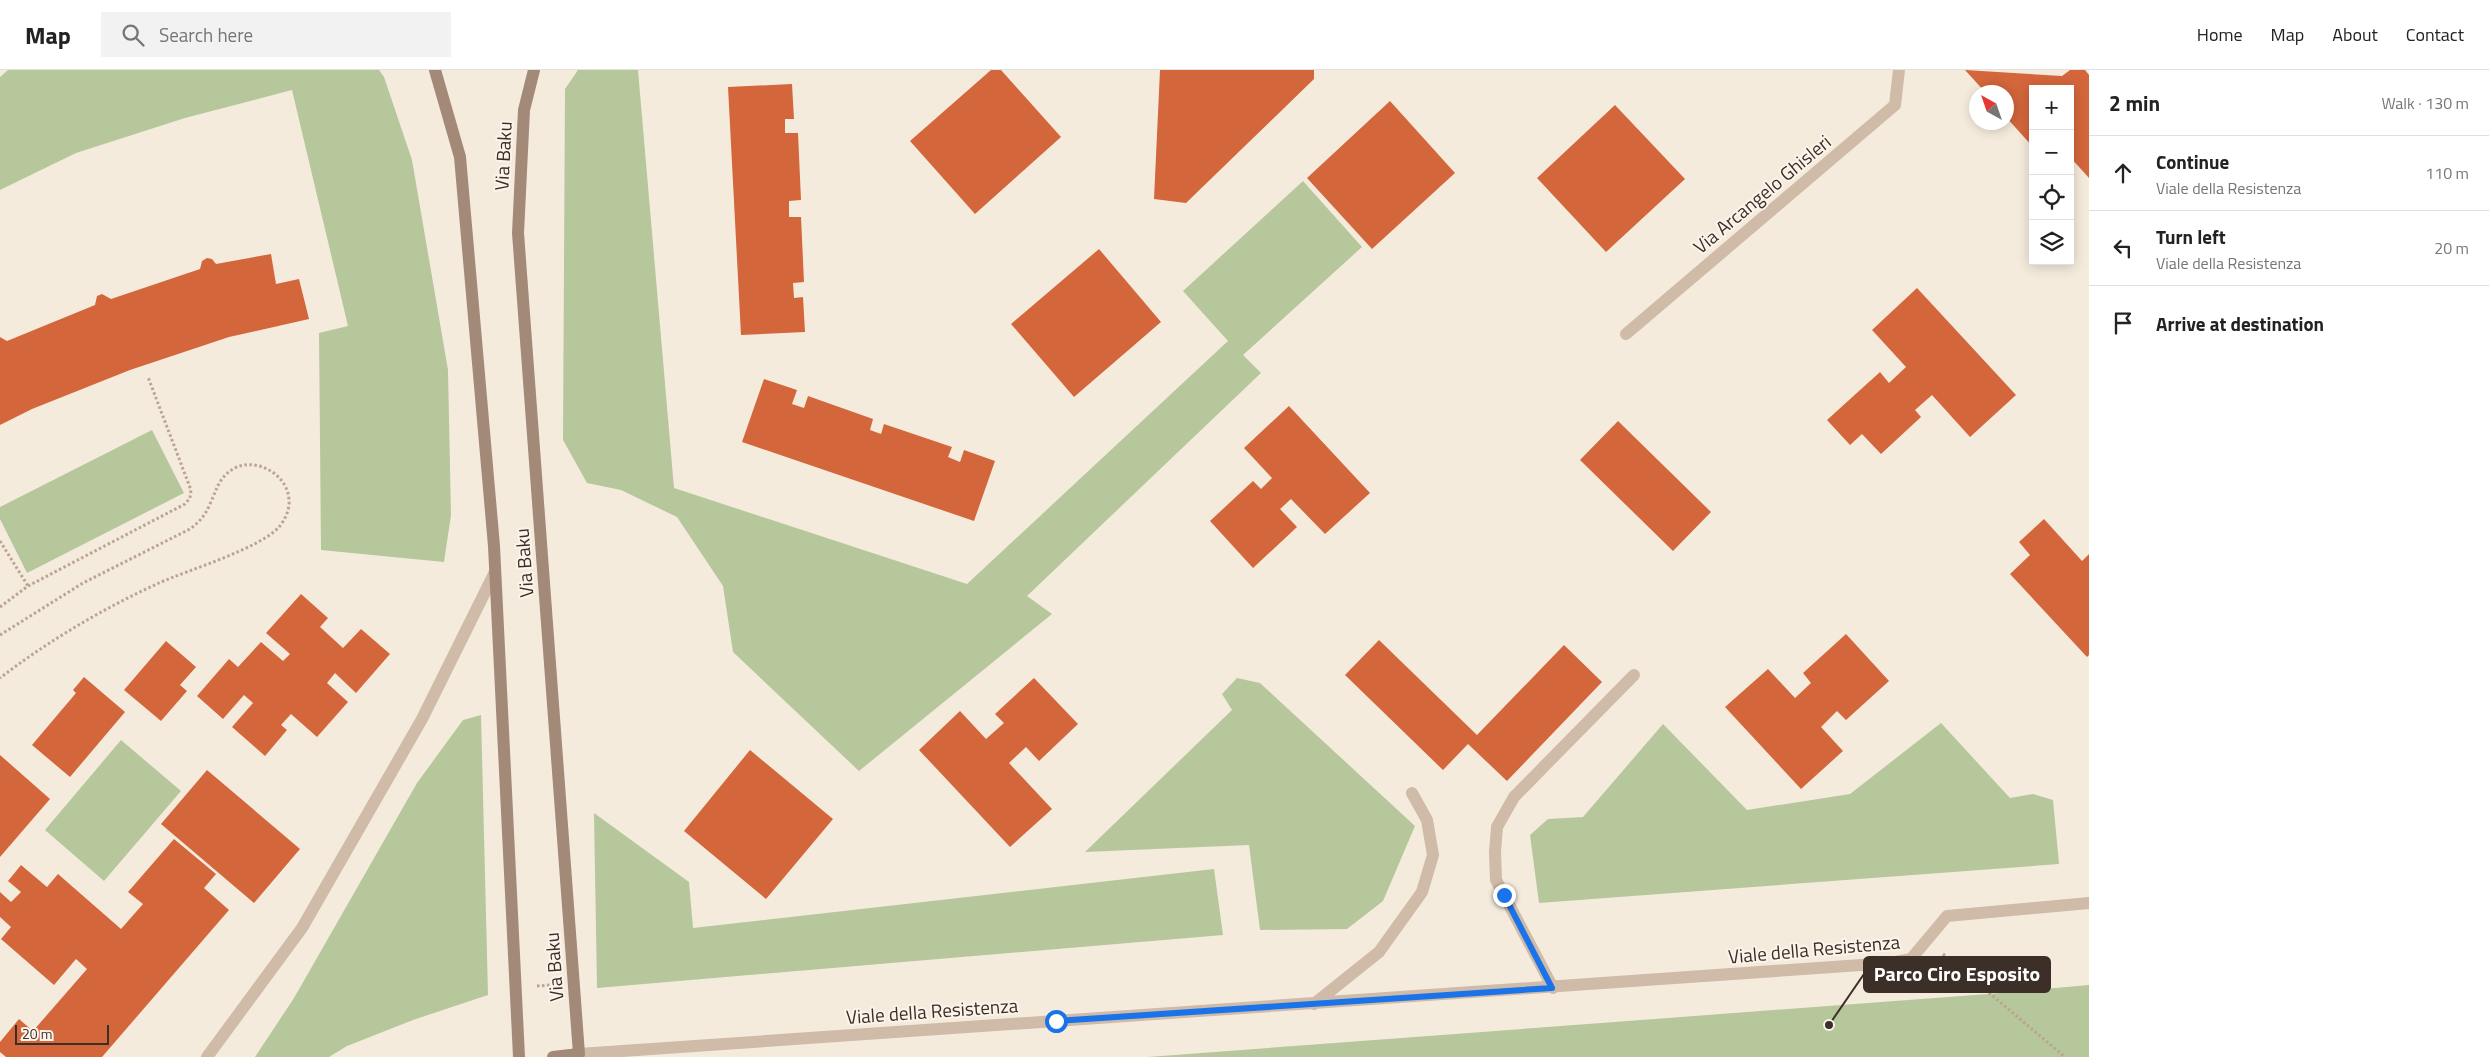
<!DOCTYPE html>
<html lang="en">
<head>
<meta charset="utf-8">
<style>
  :root { --surface:#fff; --page:#f2f2f2; --text:#222; --muted:#767676; --line:#e0e0e0 }
  body { margin:0; font-family:"Titillium Web",sans-serif; background:var(--page); color:var(--text) }
  .controls { position:absolute; right:15px; top:15px; display:grid; overflow:hidden; border-radius:0px; box-shadow:0 2px 12px #0003 }
  .controls button { width:45px; height:45px; display:grid; place-items:center; padding:0; border:0; border-bottom:1px solid var(--line); background:var(--surface); color:var(--text); font:25px sans-serif }
  .compass { position:absolute; left:1969px; top:15px; width:45px; height:45px; border-radius:50%; background:var(--surface); box-shadow:0 2px 12px #0003; rotate:320deg }
  .scale { position:absolute; left:15px; bottom:12px; width:94px; box-sizing:border-box; padding-left:5px; border:2px solid #3b2f28; border-top:0; font-size:14px; line-height:18px; white-space:nowrap; color:#3b2f28; -webkit-text-stroke:4px #fcf4ea; paint-order:stroke }
  .stop { position:absolute; width:15px; height:15px; margin:-11px; border:4px solid #1a73e8; border-radius:50%; background:#fff }
  .stop.end { background:#1a73e8; border-color:#fff; box-shadow:0 1px 5px #0008 }
  .list { margin:0; padding:0; list-style:none }
  h2 { display:flex; justify-content:space-between; align-items:center; height:65px; margin:0; padding:0 20px; font-size:21px }
  h2 small { font-size:16px; font-weight:400; color:var(--muted) }
  .list li { display:grid; grid-template-columns:32px 1fr auto; gap:15px; align-items:center; box-sizing:border-box; height:75px; padding:0 20px; border-top:1px solid var(--line) }
  .list b { display:block; font-size:19px; white-space:nowrap }
  .list p { margin:0; font-size:16px; white-space:nowrap; color:var(--muted) }
  .list em { font-size:16px; font-style:normal; color:var(--muted) }
  .icon { flex:none; width:28px; height:28px; fill:none; stroke:currentColor; stroke-width:2; stroke-linecap:round; stroke-linejoin:round }
  .map { position:relative; flex:none; width:2089px; height:987px; overflow:hidden }
  header { display:flex; align-items:center; gap:30px; box-sizing:border-box; height:70px; padding:0 25px; background:var(--surface); border-bottom:1px solid var(--line) }
  header strong { font-size:24px }
  nav { display:flex; gap:28px; margin-inline-start:auto; font-size:18px }
  .search { width:350px; height:45px; background:var(--page); display:flex; align-items:center; gap:12px; box-sizing:border-box; padding:0 18px; border-radius:0px; color:var(--muted); font-size:19px }
  main { display:flex }
  aside { flex:1; background:var(--surface) }
  .map>svg:first-child { display:block }
</style>
</head>
<body>
<header>
<strong>Map</strong>
<div class="search"><svg class="icon" aria-label="search" viewBox="0 0 24 24"><circle cx="10" cy="10" r="6"/><path d="M15 15l6 6"/></svg>Search here</div>
<nav><a>Home</a><a>Map</a><a>About</a><a>Contact</a></nav>
</header>
<main>
<div class="map">
<svg width="2089" height="987" viewBox="0 0 2089 987">
  <rect width="100%" height="100%" fill="#f5ebdd"/>
  <!-- green -->
  <path fill="#b6c79b" d="M8 0H379L384 7 412 90 448 300 451 445 444 492 321 480 319 263 348 256 292 20 185 48 76 83 0 120V7Z
    M578 0H638L674 418 967 514 1228 271 1183 221 1303 111 1362 177 1243 285 1261 303 1027 526 1052 544 859 701 733 582 723 516 677 447 621 420 587 413 563 370 565 19Z
    M152 360 184 423 27 503 0 449V437Z
    M1237 608 1260 613 1415 756 1383 831 1347 859 1260 860 1249 775 1085 782 1232 640 1222 624Z
    M481 645 488 925 413 950 347 976 329 987H255L294 928 417 713 463 650Z
    M1941 653 2010 728 2033 724 2053 730 2059 794 1539 833 1530 765 1548 749 1583 747 1663 654 1747 740 1850 724Z
    M121 670 181 721 104 811 45 760Z
    M594 743 689 812 693 858 1214 799 1223 865 597 918Z
    M2089 915V987H1148L1988 924Z"/>
  <!-- building -->
  <path fill="#d4663c" d="M991 0H1001L1061 67 975 144 910 71Z
    M1160 0H1314V9L1186 133 1154 129Z
    M1965 0 2062 6 2070 0H2085L2089 5V108L2070 87V19H2033V77L2006 47V22H1985Z
    M792 14 794 49H785V63H798L801 130 789 131V147H801L804 212 793 213 794 228 803 227 805 262 741 265 728 17Z
    M1390 31 1455 103 1372 179 1307 108Z
    M1615 35 1685 109 1606 182 1537 108Z
    M1099 179 1161 252 1074 327 1011 254Z
    M271 184 276 214 299 209 309 249 229 267 130 300 32 339 0 355V267L7 271 95 235 97 226 102 224 111 229 200 199 202 191 207 188 212 189 216 194Z
    M1917 218 2016 325 1970 367 1932 325 1915 340 1921 347 1881 384 1862 364 1850 375 1827 350 1880 302 1889 313 1906 297 1872 260Z
    M764 309 797 320 792 334 804 338 808 326 873 349 870 360 881 364 884 354 952 377 948 387 960 392 964 380 995 391 974 451 742 372Z
    M1289 336 1370 423 1325 464 1291 429 1280 439 1297 457 1253 498 1210 451 1253 411 1261 419 1272 408 1244 378Z
    M1618 351 1711 442 1673 481 1580 390Z
    M2044 449 2082 491 2089 484V585L2087 587 2010 504 2030 485 2019 472Z
    M301 524 328 548 320 557 343 578 361 559 390 584 356 623 335 603 327 613 348 632 317 667 291 644 281 655 287 660 265 686 232 657 253 633 244 625 223 649 197 626 229 589 238 597 261 572 283 591 290 584 266 563Z
    M1846 564 1889 611 1846 650 1837 641 1821 657 1843 681 1801 719 1725 637 1768 599 1795 628 1811 613 1803 603Z
    M1379 570 1477 665 1564 575 1602 612 1507 711 1468 674 1443 700 1345 605Z
    M166 571 196 597 180 615 187 621 161 651 124 620Z
    M84 607 125 642 70 707 32 675 76 623 73 620Z
    M1034 608 1078 654 1039 691 1026 677 1009 693 1052 739 1010 777 919 680 960 641 986 669 1004 653 995 644Z
    M750 680 833 749 766 829 684 761Z
    M0 685 50 729 0 787Z
    M207 700 300 779 254 833 161 754Z
    M174 769 216 804 204 818 229 840 102 987H6L0 982V972L19 949 33 961 87 899 76 889 54 915 1 869 11 857 0 847V822L11 832 21 822 8 811 21 795 47 817 58 804 121 859 143 834 128 822Z"/>
  <g fill="none" stroke-linecap="round" stroke-linejoin="round">
    <!-- path -->
    <path stroke="#bba491" stroke-width="3" stroke-dasharray="2.5 2.5" stroke-linecap="butt" d="M0 471 28 516
      M0 537 28 516 185 434 190 428 191 420 148 307
      M0 565 83 513 190 459C198 453 205 446 209 436 216 422 218 408 233 399 255 386 288 404 289 430 290 439 285 450 279 457 259 479 188 500 159 513 104 538 48 571 0 608
      M1943 884 2065 987
      M537 916 551 915"/>
    <!-- minor -->
    <path stroke="#cfbba7" stroke-width="12" d="M1626 264 1895 35 1899 0
      M1553 918 1496 810 1495 782 1497 757 1514 727 1634 605
      M1314 934 1379 882 1422 822 1433 785 1427 750 1412 723
      M579 984 1890 893 1911 889 1947 846 2089 833
      M207 987 302 858 422 649 495 502"/>
    <!-- secondary -->
    <path stroke="#a38978" stroke-width="12" d="M435 0 460 87 494 476 519 987
      M534 0 524 40 518 163 579 984 553 987"/>
  </g>
  <g fill="none" stroke-linecap="round" stroke-linejoin="round">
    <!-- route -->
    <path stroke="#1a73e8" stroke-width="6" d="M1056 951 1552 918 1504 825"/>
  </g>
  <g text-anchor="middle" stroke-width="4" stroke-linejoin="round" paint-order="stroke">
    <!-- street labels -->
    <g font-size="19" fill="#3b2f28" stroke="#fcf4ea">
      <text transform="translate(503 86) rotate(-87)" y="7">Via Baku</text>
      <text transform="translate(1762 124) rotate(-40)" y="7">Via Arcangelo Ghisleri</text>
      <text transform="translate(524 493) rotate(-94)" y="7">Via Baku</text>
      <text transform="translate(1814 879) rotate(-5)" y="7">Viale della Resistenza</text>
      <text transform="translate(554 897) rotate(-94)" y="7">Via Baku</text>
      <text transform="translate(932 941) rotate(-4)" y="7">Viale della Resistenza</text>
    </g>
  </g>
  <!-- callouts -->
  <path fill="none" stroke="#3b2f28" stroke-width="2" d="M1829 955L1864 904"/>
  <circle fill="#3b2f28" stroke="#fcf4ea" stroke-width="2" cx="1829" cy="955" r="5"/>
  <rect fill="#3b2f28" stroke="#3b2f28" stroke-width="2" x="1864" y="887" width="186" height="35" rx="5"/>
  <g font-size="20" text-anchor="middle" font-weight="bold" fill="#fff">
    <text x="1957" y="911">Parco Ciro Esposito</text>
  </g>
</svg>
<div class="controls">
<button>+</button>
<button>−</button>
<button><svg class="icon" aria-label="locate" viewBox="0 0 24 24"><circle cx="12" cy="12" r="6"/><path d="M12 2v4M12 18v4M2 12h4M18 12h4"/></svg></button>
<button><svg class="icon" aria-label="layers" viewBox="0 0 24 24"><path d="M12 4l9 5-9 5-9-5zM3 14l9 5 9-5"/></svg></button>
</div>
<svg class="compass" viewBox="-18 -18 36 36"><path d="M0-13l5 13h-10z" fill="#e53935"/><path d="M0 13l5-13h-10z" fill="#767676"/></svg>
<div class="scale">20 m</div>
<div class="stop" style="left:1056px;top:951px"></div>
<div class="stop end" style="left:1504px;top:825px"></div>
</div>
<aside>
<h2>2 min<small>Walk · 130 m</small></h2>
<ul class="list">
<li><svg class="icon" aria-label="ahead" viewBox="0 0 24 24"><path d="M12 20V5M6 11l6-6 6 6"/></svg><div><b>Continue</b><p>Viale della Resistenza</p></div><em>110 m</em></li>
<li><svg class="icon" aria-label="left" viewBox="0 0 24 24"><path d="M17 20v-9H6M10 6l-5 5 5 5"/></svg><div><b>Turn left</b><p>Viale della Resistenza</p></div><em>20 m</em></li>
<li><svg class="icon" aria-label="arrive" viewBox="0 0 24 24"><path d="M6 21V4h12l-3 4 3 4H6"/></svg><div><b>Arrive at destination</b></div></li>
</ul>
</aside>
</main>
</body>
</html>
